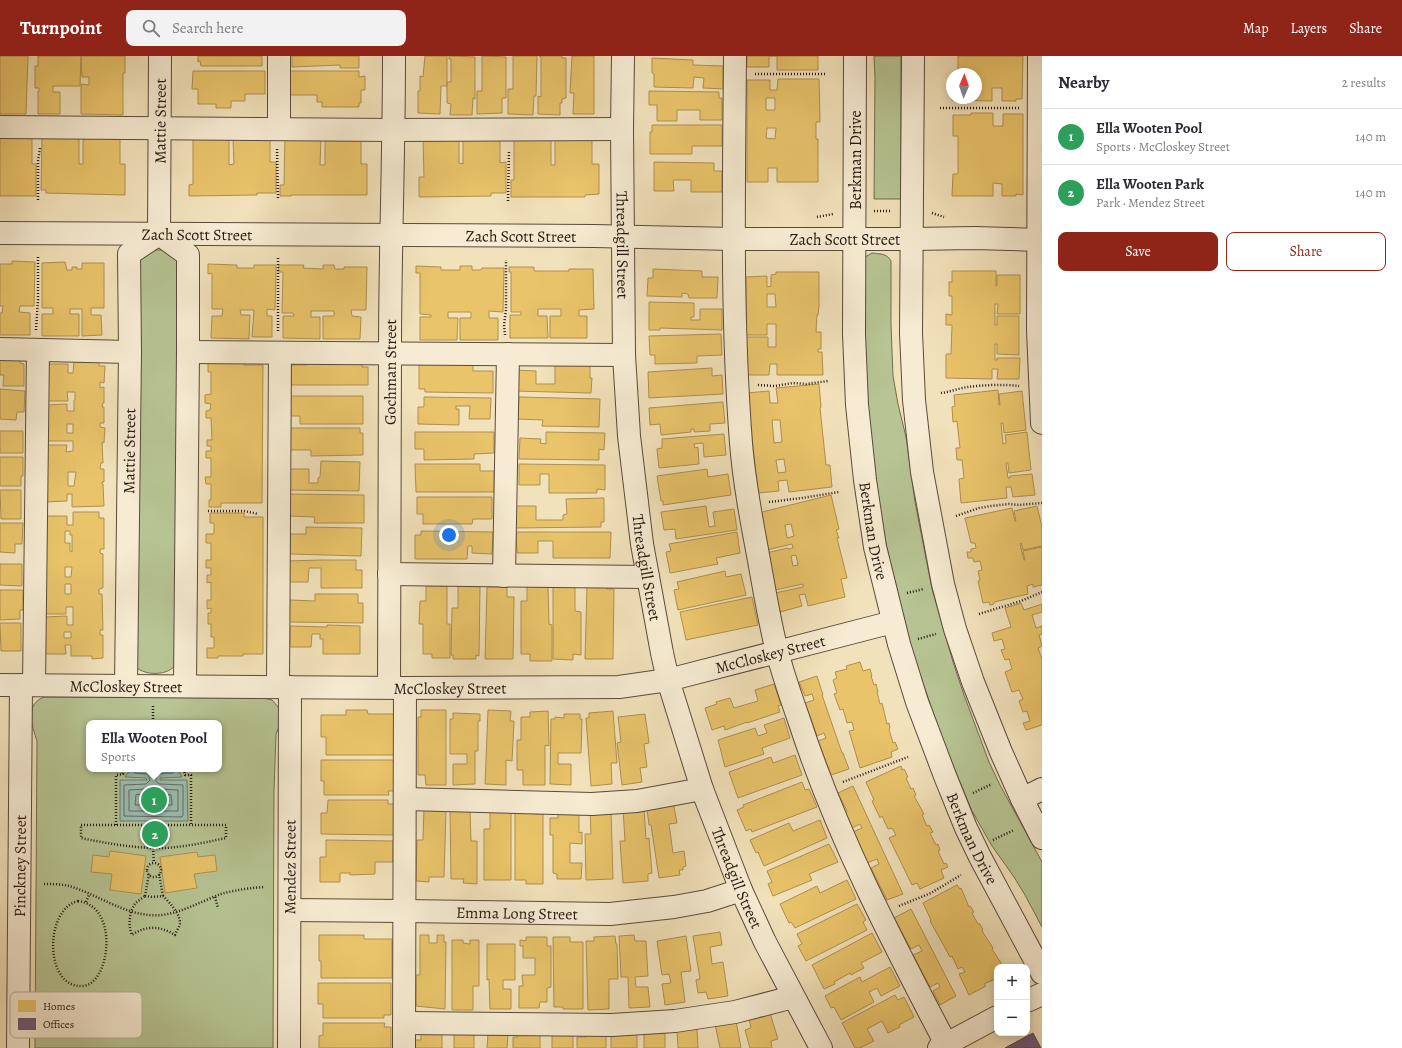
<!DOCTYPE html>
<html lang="en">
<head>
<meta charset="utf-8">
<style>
  :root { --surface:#fff; --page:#f2f2f3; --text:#2b2b33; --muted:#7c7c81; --line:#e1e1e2; --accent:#8f2418 }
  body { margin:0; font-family:Alegreya,serif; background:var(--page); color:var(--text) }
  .controls { position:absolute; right:12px; bottom:12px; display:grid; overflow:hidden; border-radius:8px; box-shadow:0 2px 10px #0003 }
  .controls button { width:36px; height:36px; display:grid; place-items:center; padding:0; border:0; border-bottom:1px solid var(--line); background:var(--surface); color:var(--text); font:20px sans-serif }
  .compass { position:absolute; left:946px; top:12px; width:36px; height:36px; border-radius:50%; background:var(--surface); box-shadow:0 2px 10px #0003; rotate:2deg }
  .you { position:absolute; left:449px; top:479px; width:14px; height:14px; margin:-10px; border:3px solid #fff; border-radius:50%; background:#1a73e8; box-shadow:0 0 0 6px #1a73e833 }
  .badge { display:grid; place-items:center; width:26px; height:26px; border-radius:50%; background:var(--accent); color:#fff; font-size:13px; font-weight:700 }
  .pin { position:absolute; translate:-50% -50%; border:2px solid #fff; box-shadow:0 1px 4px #0006 }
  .popup { position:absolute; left:86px; top:664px; width:136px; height:52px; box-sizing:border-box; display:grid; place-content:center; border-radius:8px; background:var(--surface); filter:drop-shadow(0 1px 3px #0005); font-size:13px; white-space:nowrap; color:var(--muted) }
  .popup b { font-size:15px; color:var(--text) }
  .popup::after { content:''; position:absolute; left:50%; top:100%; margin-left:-8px; border:8px solid transparent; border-top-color:var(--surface) }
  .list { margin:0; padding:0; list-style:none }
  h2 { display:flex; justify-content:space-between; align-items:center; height:52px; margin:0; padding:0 16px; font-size:17px }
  h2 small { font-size:13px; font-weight:400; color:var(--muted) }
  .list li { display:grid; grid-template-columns:26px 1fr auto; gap:12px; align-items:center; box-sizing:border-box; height:56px; padding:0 16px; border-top:1px solid var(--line) }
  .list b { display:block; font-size:15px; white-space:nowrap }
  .list p { margin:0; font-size:13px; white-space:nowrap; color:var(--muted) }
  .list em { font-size:13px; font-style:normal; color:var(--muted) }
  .actions { display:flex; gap:8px; padding:12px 16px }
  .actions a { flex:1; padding:9px 0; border:1px solid var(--accent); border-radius:8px; text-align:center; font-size:14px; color:var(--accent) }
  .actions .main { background:var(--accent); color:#fff }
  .icon { flex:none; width:22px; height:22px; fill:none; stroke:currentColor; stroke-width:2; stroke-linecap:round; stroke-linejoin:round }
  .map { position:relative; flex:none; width:1042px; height:992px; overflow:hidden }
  header { display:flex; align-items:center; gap:24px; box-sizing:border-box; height:56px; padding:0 20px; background:var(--accent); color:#fff }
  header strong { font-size:19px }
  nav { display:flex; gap:22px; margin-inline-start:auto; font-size:14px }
  .search { width:280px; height:36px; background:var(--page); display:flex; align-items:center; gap:10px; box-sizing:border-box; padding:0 14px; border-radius:8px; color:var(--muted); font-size:15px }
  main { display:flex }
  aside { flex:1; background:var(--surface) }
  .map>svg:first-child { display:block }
</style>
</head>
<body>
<header>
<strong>Turnpoint</strong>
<div class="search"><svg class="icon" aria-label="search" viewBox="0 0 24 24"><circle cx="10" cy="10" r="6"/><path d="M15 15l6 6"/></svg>Search here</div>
<nav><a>Map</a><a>Layers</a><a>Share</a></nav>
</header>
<main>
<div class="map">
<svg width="1042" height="992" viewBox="0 0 1042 992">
  <rect width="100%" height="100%" fill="#f2e2bb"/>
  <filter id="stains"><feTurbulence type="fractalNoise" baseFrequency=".005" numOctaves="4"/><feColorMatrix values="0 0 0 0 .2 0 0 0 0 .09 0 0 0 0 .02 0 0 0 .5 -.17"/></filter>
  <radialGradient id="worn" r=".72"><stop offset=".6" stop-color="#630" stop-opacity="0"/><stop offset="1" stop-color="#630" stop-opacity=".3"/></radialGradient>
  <!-- green -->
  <path fill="#b7c493" stroke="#6f6e52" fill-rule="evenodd" d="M874 0H901V143H874L875 21Z
    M147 194H169L178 203 176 608C169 620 145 620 136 611L137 201Z
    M872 197C879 198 887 197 891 205V269L893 320 898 348 906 381 915 446 932 533 953 606 964 639 989 706 1000 729 1042 806V871L1025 839 1014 821 992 790 972 755 943 685 912 595 887 493 879 448 870 376 864 297 865 201Z
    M44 641 264 642 272 644 279 652 280 655V668L276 678 274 735 273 992H35L37 685C32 669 24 649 44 641ZM89 667H219V713H89Z"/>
  <!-- water -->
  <path fill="#9bbeb1" stroke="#6d7b71" d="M131 713H177L182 721 160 722V724H187L188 765H120V724H147L146 722 125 721Z"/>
  <!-- homes -->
  <path fill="#e9c46a" stroke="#af904f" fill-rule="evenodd" d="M0 0H28L26 58H0Z
    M38 0H81L80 30H53V36H60V58H38V35H39V32H35V10H38Z
    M81 0H125V17H123V59L81 58V28L89 29V21H82Z
    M198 0H262V10H201L200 5 198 6Z
    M292 0H359V12H340V9L292 11Z
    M425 0H447V30H441L440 58 418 57V35H420V20L423 21Z
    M449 0 475 1V43L473 42 472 59H450L451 48 447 47V26H451V3H449Z
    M482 0 506 1V42H502V57L477 58V35H482Z
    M513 0H537L536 40H534L533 59 508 58V33H513Z
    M539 0H562V2H566V42L562 43V47H560V59L538 58V40L541 41V1Z
    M572 0H594V58H573L574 37H570Z
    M747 0H818V14H777V0H769V11H747Z
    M958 0H1023L1022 43H1016V45H1002V32H992V45L952 44V42H976V18H958Z
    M652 2 693 4V9L723 10V33L703 32 704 22 694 21 693 32 654 31V18L652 17Z
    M193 15H265V38H245V45H231V52H216V48H198V33H192Z
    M290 15H359V21L365 20V34H361V47H359V51H322V46H317V39H290Z
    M778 23H819L820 66H816V83H818V126H777V112H768V126H747V24H770V34H777ZM766 42H775V54H766ZM767 72H776L775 83 766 82Z
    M649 35 719 36V42H722V64H700V54H677V65H657V49H649Z
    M971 57H993V70H1003V58H1023V139L1016 138V140H1002V128L993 127V140H952L953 118H958V80H953V59H971Z
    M652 69H722V90H692V98H650V76H652Z
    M0 81H32V108H36V140H0Z
    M42 81H79V108H83V81L120 82V108H125V139L46 137V134H41Z
    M193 82H229V109L234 108 233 83 270 82V106H276V137H257V139L189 140V129L193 128Z
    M285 82 321 83 320 109H325V83L361 84V108H367V139H291V140H280V129H284Z
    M423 82H459V107L463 108V82H500V107L506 106V137H491V140L419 141V121H424Z
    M514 83H551V109H555V84L592 83V108H599V138L585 139V141H511V124H514Z
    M654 106 714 107V115H722V136H691V124H673L674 135H654Z
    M12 205 35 206 34 250H20L19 256 30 257V279H0V257H2L3 250H0V208H12Z
    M65 206 67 214H72V211H77V213H82V207H104V252H91V259H101L102 279 82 280V253H70V258H79V280H42V258H53V252H42V207Z
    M208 208 237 209V212H254V209H276L275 254 267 253V260H272V281H252L254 254H240L241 259H250L249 283 211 282 212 260H222L223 253H212V217L208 218Z
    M279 209H304L303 212 323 213V209H334L335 213H344V211H367L366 254H351L352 260 361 261 360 283H323V260H334V255H311V261H320V283L283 282V260H294L293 257H282L283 216H278Z
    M416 210 441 211V214H460V210H472V214H481L482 212H504L503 256 489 255V262H498V284H460V262H471V256H448V262H458L457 284H420V261H431V259L420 258V217H416Z
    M509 211H534V215H569V213H593L594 253 579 254V260H587V282H550V260H561V253H538V260H547L548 282H510V259H521V256H511V216H509Z
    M653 213 702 215V221H718L717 242H689L688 238 682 237V241L647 240 648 222H653Z
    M952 215H996V230H997V219H1020V258H997L998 248H995V269H997V260H1019V299L997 298V288H995V304H997V302H1020L1019 323H997L998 313H992V323L946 322V298H951L952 269H946V258L952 259V240H949V226H952Z
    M776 216H819V250L818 259H817L816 276H821V293H818V296H822L823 319H777V308H770L769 319H747L745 281H768V291H776V268H767V279H746V221L767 220V231L771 230V219L776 218ZM767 238H775L776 251H767Z
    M649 246 694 247V261H691V264H700V253H722V274L660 272V274H649Z
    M721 278 722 299 697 300V307L655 308V299H650L649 280Z
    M0 301H20V307L24 308V330H3L4 319H0Z
    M307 302H363L362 311H368V329H291V309H307Z
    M208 303H244V309H263L262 447H221V451H209V444H211V428H206L205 421H211V402H206V395H211V390H207V384H212L211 362H206V355L210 354 211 348 205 347V339L211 338V316H208Z
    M99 304V310H105L104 327 100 326V332L104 331V347H103L102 351H104V367H100V371L105 372 104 387 102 386 103 407H101L100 413H104V426H102V428H103L104 450 72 451V438H67V445L45 446V389H67L66 396 73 395V385H45V349L67 348V355H74V344H75V336H67L68 345H46V308H68V317H73L74 305ZM67 368H73V377H67ZM68 416H76L74 430H68Z
    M555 306 590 307V322H592L591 337 514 335 515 314 536 315V328H555Z
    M419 307 473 308V315H493V337L425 336V333H419Z
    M712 312V320L722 319 723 338 649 342 648 316Z
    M819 328 821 351 820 352 826 409H830L832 431 789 436 787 424 778 425 779 435 758 437 747 337 769 335 770 347H778L776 332ZM772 364H780L782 386 774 387ZM784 403 786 416 778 417 776 404Z
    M0 333 25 335 24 356H17L16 364 0 363Z
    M998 334 999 349H1000L999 338 1022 335 1026 374 1004 377 1003 367H1001L1003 388 1006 387 1005 379 1027 376 1031 414 1009 417 1008 407H1006L1008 422H1010V420L1032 418 1035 439 1013 441 1011 431H1006L1007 442 961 447 959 423 964 422 962 404H957L956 392H960L957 365 953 366 952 351 955 350 954 339Z
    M289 340H363V368H300V360H289Z
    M424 341 491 342 490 363H469L470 350H456V353H459V369L418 368V351H424Z
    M519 341 600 343 599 371 542 370 543 364 518 363Z
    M723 346 725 367 710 368V375L694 376V373H691V376L661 379 660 368 650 369 649 352Z
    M289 372H360V377H363V399L311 400V394H289Z
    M0 375H23V397H0Z
    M415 376H494V397L474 398V403L424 404V393H415Z
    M546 376 605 377 604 394 599 393V404L519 403 520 382 541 383 540 387 546 388Z
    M724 378 726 399 704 401 703 387 694 388 695 392 698 391 699 408 659 412 657 393 662 392V383Z
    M0 401H23V420H21V430H0Z
    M321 405 360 406 359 435 287 434V413H309V427H318V422L320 421Z
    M415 408H480V415H494V436H416Z
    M519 408 605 409V434L597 433V437H549V418H540V429H519Z
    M707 413 708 421 728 418 731 439 663 449V445H661L657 420Z
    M0 434H21V463H1Z
    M289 438 364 439V467H314L315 461 289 460Z
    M831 439 839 473 836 474 839 482H837L847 522 841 523 845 541 808 550 805 538 799 539 802 550 780 556 775 537 803 531V528L775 534 766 497 788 492V493L793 492 792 488 767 494 758 457ZM791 468 794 480 787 482 785 469ZM796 499 798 509 793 510 791 500Z
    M417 441H492V463H473L472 468H423V458H417Z
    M604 442V466H601V471L514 472V450H536V464H563V459L567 458 566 443Z
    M706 450 709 471 715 470 713 456 734 453 737 474 676 483 675 473 664 474 661 456Z
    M1037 450 1042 471V490L1023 494 1021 487 1020 488 1024 504H1025L1023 495 1042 491V529L1033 531V528L1027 530 1028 538 994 546V548L990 549 989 546 983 547 978 525 980 524 978 515 982 514 980 505 974 506 973 502H968L967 496H971V493L976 492 975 487H971L965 462 1012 452 1015 465H1016L1014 455Z
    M73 456H99V462H104V493H100V497L103 498V532L99 533V538H102L103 574H100V579H103V602L92 603V600H71V589H65L66 598H45L44 561 67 560V569H73V551H66V558H45V460H67V469H73ZM65 475H70V479H72V496L70 495V487H65ZM65 511H72L71 521H65ZM65 528H71V538H65ZM64 576H71V582H64Z
    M210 457H244V461H263V598H243V600H218V602H207V592H214V581H211V568H208V557H211V552L207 553V544H211V526L207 527V519H211V512H206V504H211V487H206V478H214V467H210Z
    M0 467H23L22 488H15V497L0 496Z
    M306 471 362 472 361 500 290 498V478H306Z
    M421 475 493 476 492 498 472 497V490H468L467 503H415V479H421Z
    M516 476H611L610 502H553V485H538V497H517Z
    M737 476 740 497 716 502 718 508 670 517 666 496 671 495 669 488Z
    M321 504H356V514H362V532H321V512H309L308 526H287V505Z
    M0 508H22V530L0 529Z
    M725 515 726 521 741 518 746 539 678 554 674 534 679 533 677 526Z
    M426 530H447V568H450V602H432V598H423V568H419L420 545H426Z
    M458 530 480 531 479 600 476 599V603H453V599H451L452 552H458Z
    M527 530H548L549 568 552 569V605H530V598H521V545H527Z
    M487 531H507V541H514L513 603H485Z
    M553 531H575V555L581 556V599L573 598V604L553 603Z
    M587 531H607V533H614L613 603H585Z
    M0 534H23V554H20V563L0 564Z
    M315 538H358V547H363V567L289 566 290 544 315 545Z
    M752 541 758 569 686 584 680 556Z
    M1021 547 1024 554 1042 548V556L1032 559 1036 572 1042 570V578L1039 579 1042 590 1038 592 1042 603V669L1026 674 1023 667 1030 665 1027 655 1023 656 1019 645 1023 643 1019 634 1012 636 1005 616 1012 613 1009 603 1005 604 1001 594 1005 593 1002 583 994 585 992 577 1011 571 1005 552Z
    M0 567H21V595H1Z
    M327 569 360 570V598H323V583H320V578H312L311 591H290V570L327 571Z
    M860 606 863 615 870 613 872 620H871L874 629 876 628 878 636H877L880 648 882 647 887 668 889 667 890 672 889 673 893 687 895 686 898 693 891 696 892 701 860 712 849 675 854 674 852 666 847 667 843 653 840 654 834 638 837 637 833 624 837 622 835 616 847 613 846 610Z
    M817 620 823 639H822L842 697H843L849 713 831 719 818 685 826 682 824 677 817 680 805 647 814 644 812 638 805 640 799 626Z
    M774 628 781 649 778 650 780 656 747 667V666L725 674 724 670 712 674 705 652 717 648 716 646 730 642 734 652 758 645 755 634Z
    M346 654H367L368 658H395V699H326V681H321V659H346Z
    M421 654H446V729H426L425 719H418V661H421Z
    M488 654 511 655 510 665H514L512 705 506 704V729L485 728Z
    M548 655 549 690 545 689V729H523V714H517V684H521V661H530V656Z
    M613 655 617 707H611L612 728 591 730 586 662H589V657Z
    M453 657 480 658V665H478V695H475V728L453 729V708H467V698H450V663H453Z
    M564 658H580V663H582L581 697H558V708H571V729L550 728 551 663H555V661L564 662Z
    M645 658 649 687 644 688 647 711 640 712 642 726 622 729 617 687 621 686 618 661Z
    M784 662 790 682 762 692 764 698 725 711 718 684 755 672 758 680 767 677 764 669Z
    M795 699 802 719 738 742 729 716 771 701 773 707Z
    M321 704H395V735H388L389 739H324V725H321Z
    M901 710 902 714 904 713 908 721 906 722 911 733 913 732 916 739 914 740 924 758 922 759 927 770 929 769 933 776 930 777 936 789 938 788 940 794 938 795 944 808 946 807 948 811 941 814 944 822 920 833 917 827 912 829 889 782 896 779 892 772 888 773 882 760 880 762 872 745 874 744 866 726Z
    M802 726 805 734 809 733 817 751 752 776 751 773 746 775 737 754 744 751 743 749Z
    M853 730 903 838 887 844 871 812 879 808 877 803 867 807 853 776 862 772 860 768 852 772 845 756 847 755 838 737Z
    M328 744H388V748H395L394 779 321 778V757H327Z
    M673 745 677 767 669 768 673 797 684 795 686 810 683 811V814H679L680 819 659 822 651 769H649L647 753Z
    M424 752 446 753 444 821H429V826L416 825 417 784H423Z
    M644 752 646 783 649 782 652 817 648 818V825L623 827 620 785H625L623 753Z
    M611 753 613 823 586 824 585 778H591L590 754Z
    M450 754H470L471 785H477V828L463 827 464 823H451Z
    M490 755H511V824H484V773H490Z
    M534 755 535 758H543V828H526V824H515V756Z
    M558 755H579V777L582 776V788L570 787V807H582L581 823H557V818L553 817V779H550V762H558Z
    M820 764 827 782 764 810 758 796 756 797 750 784 789 767 793 775Z
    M326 784 393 785V806H375V818L350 819V817H340V826H320V801H326Z
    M829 788 838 806 809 818 812 824 773 840 768 828 772 826 767 815Z
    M110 795 146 800 141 838 110 834 112 818 91 816 93 799 109 801Z
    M197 796 198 801 215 799 217 815 194 818 197 832 165 837 160 801Z
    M847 824 856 843 795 872 791 866 789 867 780 848 817 830 820 837Z
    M957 829 960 833 961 832 969 851 970 850 974 856 972 857 978 868H980L983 874 982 875 993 892 992 893 1003 910 997 911V923V922L984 928 986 930 969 939 959 918 965 916 962 911 958 913 952 900 950 901 930 865 931 864 923 847Z
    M857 848 866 864 863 866 867 874 806 905 798 890 802 888 797 878Z
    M911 853 956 940 940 949 933 935 940 931 938 927 930 931 913 899 922 895 919 889 911 893 894 862Z
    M720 876 722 889 710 891 712 908 723 906 728 940 708 943 706 936 698 937 696 924 700 923 693 880Z
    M872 877 882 896 861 907 864 912 851 919 850 917 834 926 835 928 824 933 812 909Z
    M319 879H364V883H392V922H321V905H319Z
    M420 879H429V887H437V879H444V886H446L445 953 416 950V919H420Z
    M634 879 635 885H646L648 920 635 921 636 931H648L650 951 629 952 628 921H621L619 880Z
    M615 880 616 888H617L618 923H609V953L588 954 586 885H594V881Z
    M686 880 691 915 681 916 685 946 665 949 662 928 671 927 669 918 662 919 657 885Z
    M526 881H547V890H551V931L547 932V946H540L539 952H519V930H523L522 919H535V902H523V890H520V884L526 885Z
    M553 881H570V886H583V953H563V951H554Z
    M452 884H463V887L470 888V884H479V930H473V954H452Z
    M487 888H515V924H503V933H511V953H490L489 923 487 924Z
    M890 911 900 930 881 940 877 932 869 936 874 946 841 964 834 951 831 952 825 940 860 921 862 926Z
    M318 927H391V959H384V962H323V948H318Z
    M895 939 898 944 904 941 914 961 899 969 900 971 888 977 882 965 867 973 874 985 860 992H855L842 967Z
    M770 957 778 983 771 985 772 992H750L745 974 751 972 749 963Z
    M736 965 741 992H720L715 968Z
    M323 967H385L384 971H391V992H319V980L323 979Z
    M697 973 698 992H678L677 975Z
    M644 975H665V992H644Z
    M421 977H442V992H414V984H421Z
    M615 977H637V992H611V980H615Z
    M454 978H474V992H454Z
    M488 978H508L507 992H487Z
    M518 978H540V992H513V981H518Z
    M552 979H573V992H552Z
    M586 979H606V992H577V981H586Z"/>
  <!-- offices -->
  <path fill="#6d597a" stroke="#58455a" d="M1033 977 1041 992H1005Z"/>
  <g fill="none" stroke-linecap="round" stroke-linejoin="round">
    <!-- shore -->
    <path stroke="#616a61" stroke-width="1" d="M134 713 135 717 148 718 150 724 146 728 124 729V760L182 761 183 759V729L160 728C158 727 156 727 156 723 156 715 168 718 173 717L174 713
      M154 730 160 733 178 734V755H129V734L147 733Z
      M154 737 171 739 172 749H135L136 739Z"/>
    <defs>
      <g id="minor">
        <path id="s1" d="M623 0 622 73 624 299 629 380 642 488 662 597 668 624 702 733 741 834 765 886 821 992"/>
        <path d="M735 0C734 129 731 258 741 387 744 425 751 462 758 499 764 531 769 564 777 595 783 619 791 641 799 664 836 778 891 883 946 988V992"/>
        <path id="s2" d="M855 0 854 278 857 349 865 424 875 491 899 588 917 646 945 720 966 772 980 801 1042 917"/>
        <path d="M913 0 911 277 914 344 922 416 943 528 955 573 973 626 1001 696 1022 743 1042 782"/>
        <path d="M1039 0 1038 274 1042 367"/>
        <path d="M0 71 394 74 622 73"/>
        <path d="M279 73V0"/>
        <path id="s3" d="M0 177 594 180 734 183H911L975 182 1042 184"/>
        <path d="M159 178 188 199V296L185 629"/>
        <path id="s4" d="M159 178 160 0"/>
        <path d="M0 293 130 296"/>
        <path d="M188 296 624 299"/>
        <path d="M389 518 648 521"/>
        <path d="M504 520 508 298"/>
        <path id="s5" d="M0 629 405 632 619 631 668 624 893 566"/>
        <path d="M34 629 38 294"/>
        <path id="s6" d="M126 629 130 296 129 198 159 178"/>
        <path d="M278 630 280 297"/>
        <path id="s7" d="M389 631C390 519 389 407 390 295 390 197 394 98 394 0"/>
        <path d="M405 743 592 748 637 745 702 733"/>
        <path d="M1022 743 1042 733"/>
        <path id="s8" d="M290 854 404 855 610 858 674 851 707 845 741 834"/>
        <path d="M1027 945 1042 938"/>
        <path d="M404 967 612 969 675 965 735 956 793 941"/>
        <path id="s9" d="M18 992 21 629"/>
        <path id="s10" d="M289 992 290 631"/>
        <path d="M404 992 405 632"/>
        <path d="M939 992 997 961"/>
      </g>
    </defs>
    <!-- minor casing -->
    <use href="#minor" stroke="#5a4a3c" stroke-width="24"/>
    <!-- path -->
    <path stroke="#271711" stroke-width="2.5" stroke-dasharray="1 2" stroke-linecap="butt" d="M755 18H827
      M940 52H1019
      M277 93 278 144
      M38 144V105L40 92
      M508 145 509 94
      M874 155H891
      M932 157 944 161
      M817 161 833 158
      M278 202V276
      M36 274 38 244V201
      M505 279 504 269 506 254V204
      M758 329 775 330 793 327 806 328 828 325
      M941 337C950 336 959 332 968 331 983 329 1005 328 1019 330
      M769 446 802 442 839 436
      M208 455H244L258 458
      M956 460 979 452 991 450 1009 448 1019 449 1042 447
      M907 537 924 533
      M979 558 1021 545 1042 536
      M918 583 936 578
      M153 650V666
      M184 713 185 719H191V769
      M843 726 908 701
      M973 737 992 728
      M81 769H226V782C202 787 177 793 152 792 128 791 105 787 81 782Z
      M116 769V719L123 718 124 713
      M993 784 1014 774
      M153 792 154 807
      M147 814a7 7 0 1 1 14 0a7 7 0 1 1-14 0Z
      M159 818 163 840
      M44 828C52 828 61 828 69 830 94 837 122 857 149 859 173 862 199 846 221 838 235 834 250 832 264 831
      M145 840 152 841 163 840C169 846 180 857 180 867 180 871 176 875 175 879 161 870 146 869 132 879 128 870 129 856 135 848 138 845 142 842 145 840Z
      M145 840 149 818
      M215 841 218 852
      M78 845C120 850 110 928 83 930 44 933 44 853 78 845Z
      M86 846 89 839
      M899 850 931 837 961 819"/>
    <!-- minor -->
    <use href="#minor" stroke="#f7ecd3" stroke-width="22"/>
  </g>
  <g text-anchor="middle" stroke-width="4" stroke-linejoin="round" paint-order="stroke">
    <!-- street labels -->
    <g font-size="16" fill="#271711" stroke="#f7ecd3">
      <text dy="6" stroke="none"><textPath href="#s4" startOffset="113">Mattie Street</textPath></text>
      <text transform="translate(855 104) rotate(-90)" y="6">Berkman Drive</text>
      <text dy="6" stroke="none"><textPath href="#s3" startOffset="197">Zach Scott Street</textPath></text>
      <text dy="6" stroke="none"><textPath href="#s3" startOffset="521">Zach Scott Street</textPath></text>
      <text dy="6" stroke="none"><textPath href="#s3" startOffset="845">Zach Scott Street</textPath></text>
      <text dy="6" stroke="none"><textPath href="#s1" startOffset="189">Threadgill Street</textPath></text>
      <text dy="6" stroke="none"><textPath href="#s7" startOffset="315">Gochman Street</textPath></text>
      <text dy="6" stroke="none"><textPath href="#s6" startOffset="234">Mattie Street</textPath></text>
      <text dy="6" stroke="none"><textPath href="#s2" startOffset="476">Berkman Drive</textPath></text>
      <text dy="6" stroke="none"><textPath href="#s1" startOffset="513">Threadgill Street</textPath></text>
      <text dy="6" stroke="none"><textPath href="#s5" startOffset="774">McCloskey Street</textPath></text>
      <text dy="6" stroke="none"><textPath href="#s5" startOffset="126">McCloskey Street</textPath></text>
      <text dy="6" stroke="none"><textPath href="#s5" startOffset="450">McCloskey Street</textPath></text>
      <text dy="6" stroke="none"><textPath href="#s2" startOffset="800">Berkman Drive</textPath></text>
      <text dy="6" stroke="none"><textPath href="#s9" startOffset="182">Pinckney Street</textPath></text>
      <text dy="6" stroke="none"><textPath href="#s10" startOffset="181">Mendez Street</textPath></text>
      <text dy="6" stroke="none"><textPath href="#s1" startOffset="837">Threadgill Street</textPath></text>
      <text dy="6" stroke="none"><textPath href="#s8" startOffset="227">Emma Long Street</textPath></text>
    </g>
  </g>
  <!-- legend -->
  <rect x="10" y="936" width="132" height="46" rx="6" fill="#f7ecd3" stroke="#b9ac99" stroke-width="1"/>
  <rect x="18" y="944" width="18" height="12" fill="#e9c46a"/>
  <rect x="18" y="962" width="18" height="12" fill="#6d597a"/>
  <g font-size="11" fill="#271711">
    <text x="43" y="954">Homes</text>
    <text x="43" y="972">Offices</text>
  </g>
  <rect width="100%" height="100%" filter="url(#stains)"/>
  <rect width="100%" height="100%" fill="url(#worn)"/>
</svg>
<div class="controls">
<button>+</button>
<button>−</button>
</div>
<svg class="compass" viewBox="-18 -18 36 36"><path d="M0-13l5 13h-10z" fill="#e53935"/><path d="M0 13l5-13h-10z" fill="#7c7c81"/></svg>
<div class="you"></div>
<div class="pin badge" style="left:154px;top:744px;background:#2e9e5b">1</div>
<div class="popup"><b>Ella Wooten Pool</b>Sports</div>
<div class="pin badge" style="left:155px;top:778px;background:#2e9e5b">2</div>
</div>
<aside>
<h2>Nearby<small>2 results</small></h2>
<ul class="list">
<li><span class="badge" style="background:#2e9e5b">1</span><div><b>Ella Wooten Pool</b><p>Sports · McCloskey Street</p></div><em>140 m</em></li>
<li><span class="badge" style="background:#2e9e5b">2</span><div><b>Ella Wooten Park</b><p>Park · Mendez Street</p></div><em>140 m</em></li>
</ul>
<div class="actions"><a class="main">Save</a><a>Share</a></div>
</aside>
</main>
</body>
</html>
